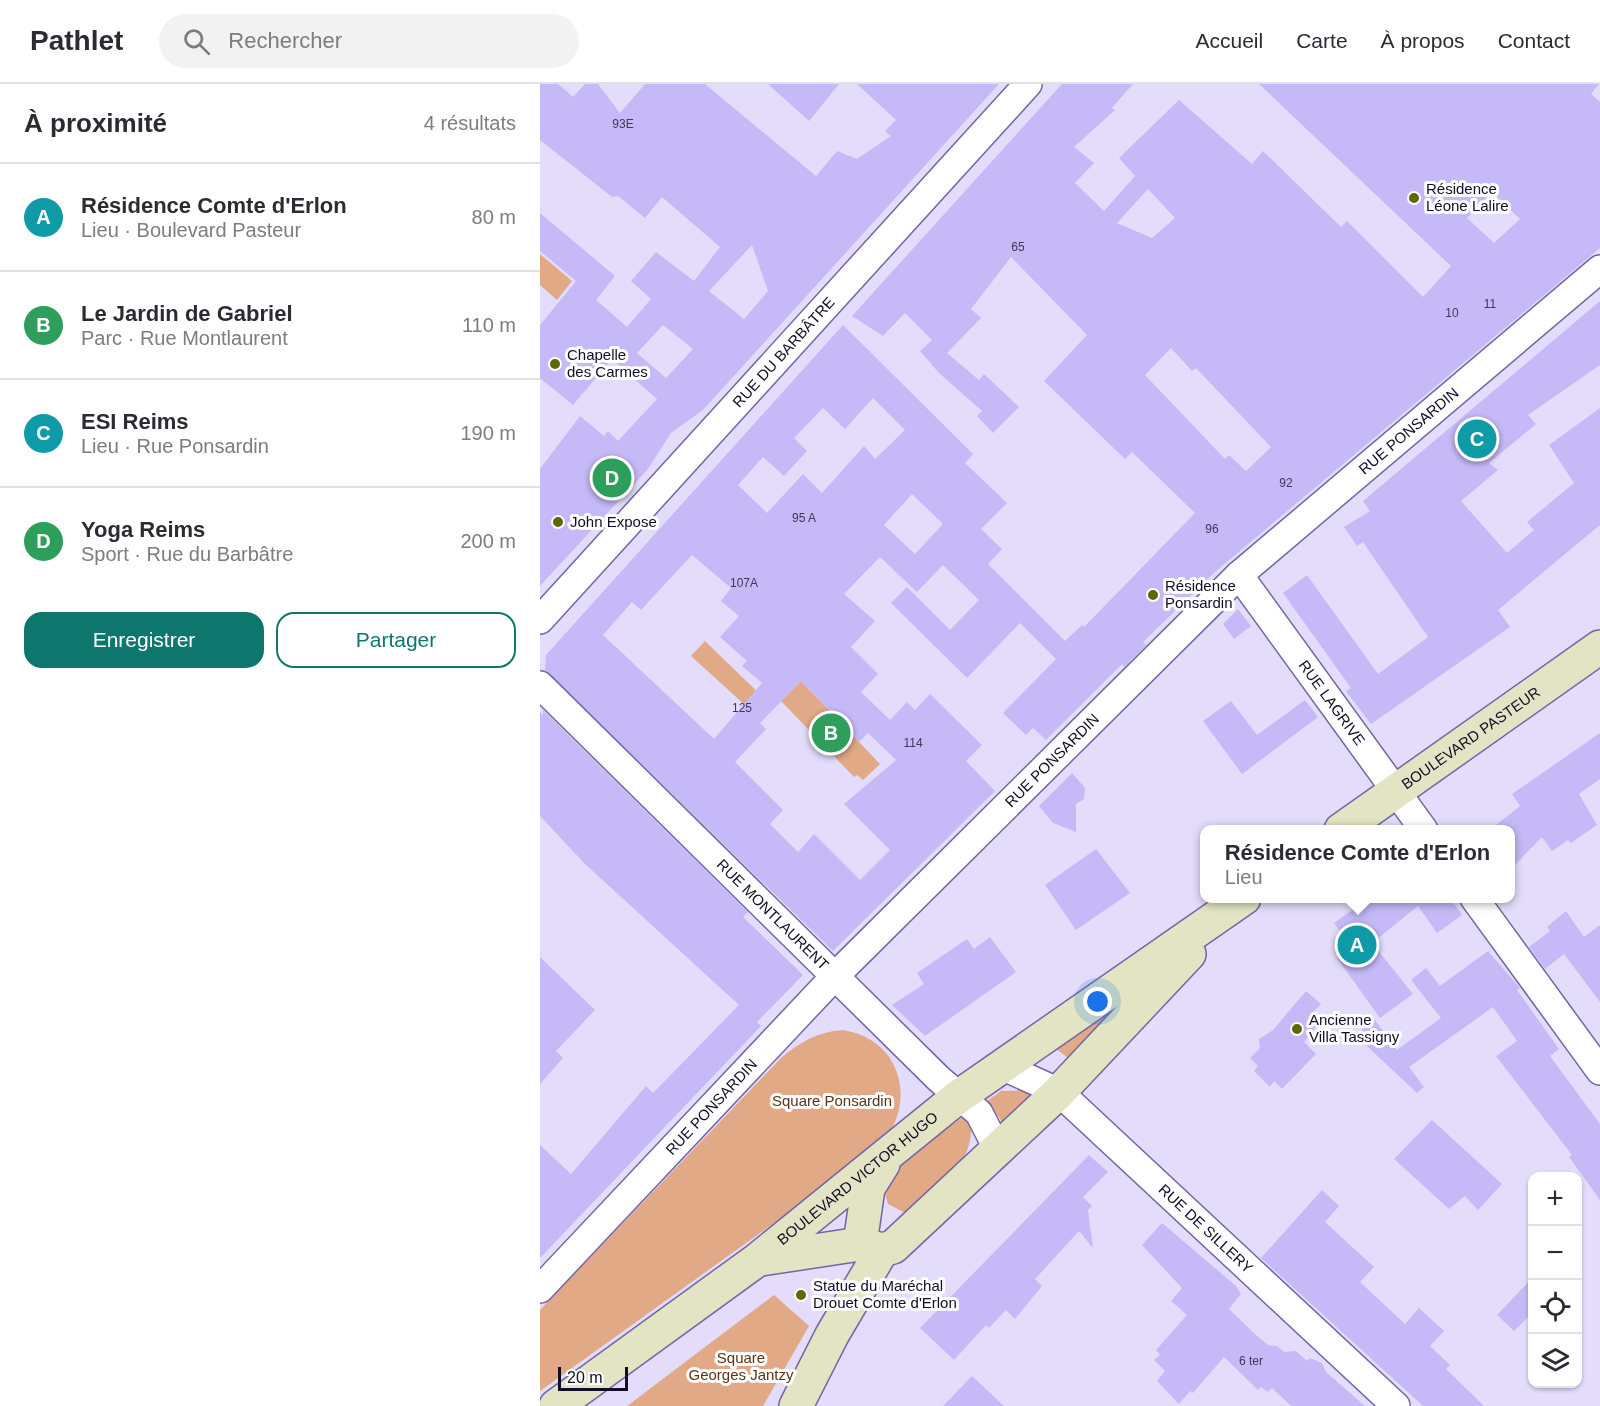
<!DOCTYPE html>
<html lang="fr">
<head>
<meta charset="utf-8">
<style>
  :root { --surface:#fff; --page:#f2f2f3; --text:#2b2b33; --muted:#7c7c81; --line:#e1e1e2; --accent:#0f766e }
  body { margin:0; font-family:Arial,sans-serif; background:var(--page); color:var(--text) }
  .controls { position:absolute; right:18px; bottom:18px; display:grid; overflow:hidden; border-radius:12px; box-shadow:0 2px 4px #0004 }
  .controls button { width:54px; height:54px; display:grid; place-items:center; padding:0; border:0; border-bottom:2px solid var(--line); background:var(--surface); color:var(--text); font:30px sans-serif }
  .scale { position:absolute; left:18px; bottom:15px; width:70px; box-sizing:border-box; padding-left:6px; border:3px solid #130c26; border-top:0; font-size:16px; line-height:21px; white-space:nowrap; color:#130c26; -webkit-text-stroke:4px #fff; paint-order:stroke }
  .you { position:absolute; left:558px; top:918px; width:21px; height:21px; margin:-15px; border:4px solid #fff; border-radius:50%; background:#1a73e8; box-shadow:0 0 0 9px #1a73e833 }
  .badge { display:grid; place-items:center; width:39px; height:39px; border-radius:50%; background:var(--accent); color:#fff; font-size:20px; font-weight:700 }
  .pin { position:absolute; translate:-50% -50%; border:3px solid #fff; box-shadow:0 2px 6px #0006 }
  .popup { position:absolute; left:660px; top:741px; width:315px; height:78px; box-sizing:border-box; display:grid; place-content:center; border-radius:12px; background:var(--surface); filter:drop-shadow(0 2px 4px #0005); font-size:20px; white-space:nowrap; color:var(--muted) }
  .popup b { font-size:22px; color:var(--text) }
  .popup::after { content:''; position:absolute; left:50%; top:100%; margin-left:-12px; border:12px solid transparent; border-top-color:var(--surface) }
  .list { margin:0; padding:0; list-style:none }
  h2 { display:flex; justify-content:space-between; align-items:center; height:78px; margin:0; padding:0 24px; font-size:26px }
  h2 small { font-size:20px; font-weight:400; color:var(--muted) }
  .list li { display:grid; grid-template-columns:39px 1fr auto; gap:18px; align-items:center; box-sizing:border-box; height:108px; padding:0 24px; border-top:2px solid var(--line) }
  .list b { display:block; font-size:22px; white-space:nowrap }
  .list p { margin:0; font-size:20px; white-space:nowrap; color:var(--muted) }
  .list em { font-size:20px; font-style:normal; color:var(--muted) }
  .actions { display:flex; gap:12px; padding:18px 24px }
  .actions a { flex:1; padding:14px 0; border:2px solid var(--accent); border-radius:18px; text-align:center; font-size:21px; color:var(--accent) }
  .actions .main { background:var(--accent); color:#fff }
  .icon { flex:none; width:33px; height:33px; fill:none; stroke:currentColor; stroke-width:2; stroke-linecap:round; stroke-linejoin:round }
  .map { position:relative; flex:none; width:1060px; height:1322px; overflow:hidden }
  header { display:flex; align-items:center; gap:36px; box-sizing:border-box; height:84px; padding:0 30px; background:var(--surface); border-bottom:2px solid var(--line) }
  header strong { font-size:28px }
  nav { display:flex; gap:33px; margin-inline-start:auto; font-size:21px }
  .search { width:420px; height:54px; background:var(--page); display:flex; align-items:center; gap:15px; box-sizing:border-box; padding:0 21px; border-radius:33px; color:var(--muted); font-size:22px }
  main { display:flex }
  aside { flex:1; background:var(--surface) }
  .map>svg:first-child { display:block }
</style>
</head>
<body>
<header>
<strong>Pathlet</strong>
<div class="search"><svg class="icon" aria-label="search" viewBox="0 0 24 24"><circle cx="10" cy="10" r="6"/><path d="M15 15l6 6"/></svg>Rechercher</div>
<nav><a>Accueil</a><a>Carte</a><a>À propos</a><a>Contact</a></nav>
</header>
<main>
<aside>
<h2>À proximité<small>4 résultats</small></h2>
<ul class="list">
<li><span class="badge" style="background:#0f9aa8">A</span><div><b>Résidence Comte d'Erlon</b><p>Lieu · Boulevard Pasteur</p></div><em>80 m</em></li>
<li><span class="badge" style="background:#2e9e5b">B</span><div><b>Le Jardin de Gabriel</b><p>Parc · Rue Montlaurent</p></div><em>110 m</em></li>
<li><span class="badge" style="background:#0f9aa8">C</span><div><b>ESI Reims</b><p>Lieu · Rue Ponsardin</p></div><em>190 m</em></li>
<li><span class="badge" style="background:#2e9e5b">D</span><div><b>Yoga Reims</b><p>Sport · Rue du Barbâtre</p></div><em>200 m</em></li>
</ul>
<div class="actions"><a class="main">Enregistrer</a><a>Partager</a></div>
</aside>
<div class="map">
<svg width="1060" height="1322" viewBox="0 0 1060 1322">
  <rect width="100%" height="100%" fill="#e3ddfb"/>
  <!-- green -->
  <path fill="#e1a986" d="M0 170 32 197 17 216 0 201Z
    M165 557 229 619 217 632 151 572Z
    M261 597 340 680 323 696 317 691 314 693 241 617Z
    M589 915 531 976 516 965Z
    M303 946C365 956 378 1024 337 1065L0 1307V1226L241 974C260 958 277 948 303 946Z
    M498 1006 463 1044 460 1035 447 1017 461 1007Z
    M426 1031C442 1052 416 1094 398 1108 389 1116 377 1123 367 1130L348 1120 344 1107 351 1085Z
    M234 1211 269 1242 223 1322H87Z"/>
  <!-- building -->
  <path fill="#c6b9f8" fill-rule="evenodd" d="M0 0H18L33 13 45 0H58L80 29 105 0H165L276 92 297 67 317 75 351 52 345 47 356 36 317 0H459L163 326 131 349 108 385 0 502V385L40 332 64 352 68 347 78 357 117 315 72 275 33 321 0 294V241L36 197 0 167V129L75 192 56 216 87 243 111 215 91 197 116 168 154 197 180 163 122 113 105 134 78 112 72 113 0 56ZM212 161 228 207 204 235 169 207ZM123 241 153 265 126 294 97 269Z
    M228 0H299L269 37Z
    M522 0H593L572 24 575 26 534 63 554 79 535 99 564 127 595 92 579 74 639 16 712 80 723 67 801 143 807 137 883 213 911 182 719 0H1059L1051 10 1060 18V164L676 487 603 558 606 561 584 583 582 580 506 656 493 644 486 651 463 629 516 575 480 539 427 594 351 519 367 503 410 546 439 516 403 481 377 508 340 473 304 510 335 537 311 563 338 590 321 608 350 636 367 618 375 626 390 610 442 661 426 677 455 707 293 867 5 586 6 571 303 241 433 370 425 379 467 419 441 445 462 465 448 480 525 557 542 541 544 543 655 429 592 368 585 375 504 297 547 251 471 173 431 225 441 234 407 269 439 296 444 290 479 323 453 349 437 332 442 327 399 289 380 267 392 256 365 229 343 252 312 232ZM608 105 635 134 612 154 577 139ZM952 108 980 135 954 159 927 134ZM631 264 652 287 656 284 731 363 706 387 689 371 685 375 605 291ZM333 314 365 346 335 375 324 362 282 409 263 390 227 429 198 401 223 373 244 392 267 367 254 354 283 324 305 345ZM372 410 403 440 375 470 344 441ZM152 471 191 504 181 517 199 532 180 553 207 577 202 582 222 599 174 655 63 551 92 518 101 526ZM261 597 319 658 328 649 356 676 304 720 350 766 320 796 274 750 258 768 230 740 243 726 195 678 226 645 220 639Z
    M1060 217V281L988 331 996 340 949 379 958 386 921 417 967 469 994 446 987 438 1034 399 1009 361 1060 324V441L958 526 970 543 831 640 806 607 811 604 743 509 767 491 838 590 888 553 823 458 817 462 804 443 830 427 823 417Z
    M698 525 711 542 694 555 683 540Z
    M765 616 778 633 702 690 663 637 691 617 717 651Z
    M3 626 208 828 203 833 263 891 217 938 221 942 0 1174V1061L31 1090 106 1002 113 1009 199 921 45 780 0 732V628L3 631Z
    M1060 649V695L1039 710 1057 741 1031 759 1028 756 1012 767 1002 753 970 786V746H950L980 722 972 710Z
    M532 689 545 704 544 715 536 720V748L513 739 499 722Z
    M556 765 590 809 536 846 505 801Z
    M829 814H910L922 831 897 849 878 822 832 859 873 910 840 934 797 874 812 864 794 839Z
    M1026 827 1044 853 1060 841V918L1024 870 1005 885 989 863 1010 847 1007 843Z
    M450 853 476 888 385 952 352 921 384 900 377 889 427 855 434 865Z
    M948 867 980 904 977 906 1019 965 1010 972 1060 1040V1116L1029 1073 1032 1071 956 972 977 957 953 923 869 983 884 1003 877 1009 815 951 835 936 857 966 901 934 871 896 886 884 900 902Z
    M0 873 55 926 16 967 23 974 0 1000Z
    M766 907 781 920 769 933 778 941 764 958 776 970 742 1005 734 997 730 1003 714 987 718 982 710 974 720 964 719 955 733 946Z
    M892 1036 962 1100 938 1126 925 1112 909 1125 854 1075Z
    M549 1071 568 1088 543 1113 552 1122 548 1126 553 1164 539 1147 495 1195 502 1202 475 1235 466 1226 449 1244 446 1241 414 1276 380 1244Z
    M782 1106 799 1122 785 1138 834 1183 820 1198 865 1240 879 1224 904 1247 890 1262 910 1281 906 1285 944 1322H883L721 1174Z
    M622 1139 696 1202 701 1210 689 1225 715 1250 728 1261 737 1262 744 1268 756 1267 767 1277 770 1274 782 1279 786 1288 825 1322H751L732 1304 728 1308 721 1303 718 1306 684 1273 653 1309 650 1307 639 1320 617 1297 625 1287 614 1276 620 1271 616 1266 647 1231 631 1217 642 1204 602 1161Z
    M993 1193V1228L974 1247 957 1231Z
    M432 1292 464 1322H403Z"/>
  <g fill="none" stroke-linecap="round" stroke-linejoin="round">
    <defs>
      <g id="street">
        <path id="s1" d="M699 491 884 746"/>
        <path id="s2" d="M0 536 488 0"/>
        <path id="s3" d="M0 601 399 995 439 1029 458 1066"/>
        <path d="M934 814 1060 987"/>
        <path id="s4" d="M464 983 519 1008 856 1322"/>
        <path id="s5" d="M0 1205 295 892 699 491 1060 185"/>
      </g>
      <g id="secondary">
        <path id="s6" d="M801 746 1060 563"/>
        <path d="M320 1160 328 1104 343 1080"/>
        <path d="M221 1175 320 1160 342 1166 353 1163 519 1008 649 870"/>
        <path id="s7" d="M16 1322 217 1176 418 1013 704 814"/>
        <path d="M256 1322 292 1251 342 1166"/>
      </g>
    </defs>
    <!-- street casing -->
    <use href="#street" stroke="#7464a7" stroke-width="30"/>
    <!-- secondary casing -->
    <use href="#secondary" stroke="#7464a7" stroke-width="36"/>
    <!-- street -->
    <use href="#street" stroke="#fff" stroke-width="27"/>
    <!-- secondary -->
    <use href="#secondary" stroke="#e2e4c3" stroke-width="33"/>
  </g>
  <!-- markers -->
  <g fill="#616705" stroke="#fff" stroke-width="2">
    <circle cx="874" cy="114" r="6"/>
    <circle cx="15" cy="280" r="6"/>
    <circle cx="18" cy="438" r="6"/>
    <circle cx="613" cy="511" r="6"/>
    <circle cx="757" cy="945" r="6"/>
    <circle cx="261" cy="1211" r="6"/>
  </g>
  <g text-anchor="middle" stroke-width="6" stroke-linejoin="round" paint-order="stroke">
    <!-- number labels -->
    <g font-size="12" fill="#40375a">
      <text x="83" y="44">93E</text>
      <text x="478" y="167">65</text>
      <text x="950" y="224">11</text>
      <text x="912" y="233">10</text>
      <text x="746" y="403">92</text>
      <text x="264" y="438">95 A</text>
      <text x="672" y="449">96</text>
      <text x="204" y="503">107A</text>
      <text x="202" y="628">125</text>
      <text x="373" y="663">114</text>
      <text x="711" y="1281">6 ter</text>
    </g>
    <!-- poi labels -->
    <g font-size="15" fill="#130c26" stroke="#fff" text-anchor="start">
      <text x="886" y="110">Résidence<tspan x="886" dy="17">Léone Lalire</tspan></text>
      <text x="27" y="276">Chapelle<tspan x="27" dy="17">des Carmes</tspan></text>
      <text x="30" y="443">John Expose</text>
      <text x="625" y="507">Résidence<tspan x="625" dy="17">Ponsardin</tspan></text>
      <text x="769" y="941">Ancienne<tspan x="769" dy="17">Villa Tassigny</tspan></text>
      <text x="273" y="1207">Statue du Maréchal<tspan x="273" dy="17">Drouet Comte d'Erlon</tspan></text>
    </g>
    <!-- street labels -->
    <g font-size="15" fill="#130c26" stroke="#fff">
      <text dy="5" stroke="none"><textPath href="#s2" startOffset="362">RUE DU BARBÂTRE</textPath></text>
      <text dy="5" stroke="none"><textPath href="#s5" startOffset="1222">RUE PONSARDIN</textPath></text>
      <text dy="5" stroke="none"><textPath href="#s1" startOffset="158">RUE LAGRIVE</textPath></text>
      <text dy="5" stroke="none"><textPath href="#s6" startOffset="159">BOULEVARD PASTEUR</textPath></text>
      <text dy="5" stroke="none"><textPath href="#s5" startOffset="736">RUE PONSARDIN</textPath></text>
      <text dy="5" stroke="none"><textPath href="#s3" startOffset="327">RUE MONTLAURENT</textPath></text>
      <text dy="5" stroke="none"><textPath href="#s5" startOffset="250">RUE PONSARDIN</textPath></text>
      <text dy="5" stroke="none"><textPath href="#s7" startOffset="378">BOULEVARD VICTOR HUGO</textPath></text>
      <text dy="5" stroke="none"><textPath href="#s4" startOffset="261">RUE DE SILLERY</textPath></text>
    </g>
    <!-- park labels -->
    <g font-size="15" fill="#5b3316" stroke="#fff">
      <text x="292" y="1022">Square Ponsardin</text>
      <text x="201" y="1279">Square<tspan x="201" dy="17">Georges Jantzy</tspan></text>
    </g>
  </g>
</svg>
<div class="controls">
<button>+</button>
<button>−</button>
<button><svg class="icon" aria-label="locate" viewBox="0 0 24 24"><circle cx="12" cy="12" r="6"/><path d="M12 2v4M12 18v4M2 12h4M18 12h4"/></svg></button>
<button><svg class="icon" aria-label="layers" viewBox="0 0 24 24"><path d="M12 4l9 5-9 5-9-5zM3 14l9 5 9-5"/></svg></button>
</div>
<div class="scale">20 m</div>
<div class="you"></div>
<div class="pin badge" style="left:817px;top:861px;background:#0f9aa8">A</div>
<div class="popup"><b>Résidence Comte d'Erlon</b>Lieu</div>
<div class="pin badge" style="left:291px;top:649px;background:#2e9e5b">B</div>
<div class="pin badge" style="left:937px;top:355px;background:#0f9aa8">C</div>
<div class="pin badge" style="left:72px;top:394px;background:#2e9e5b">D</div>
</div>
</main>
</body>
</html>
